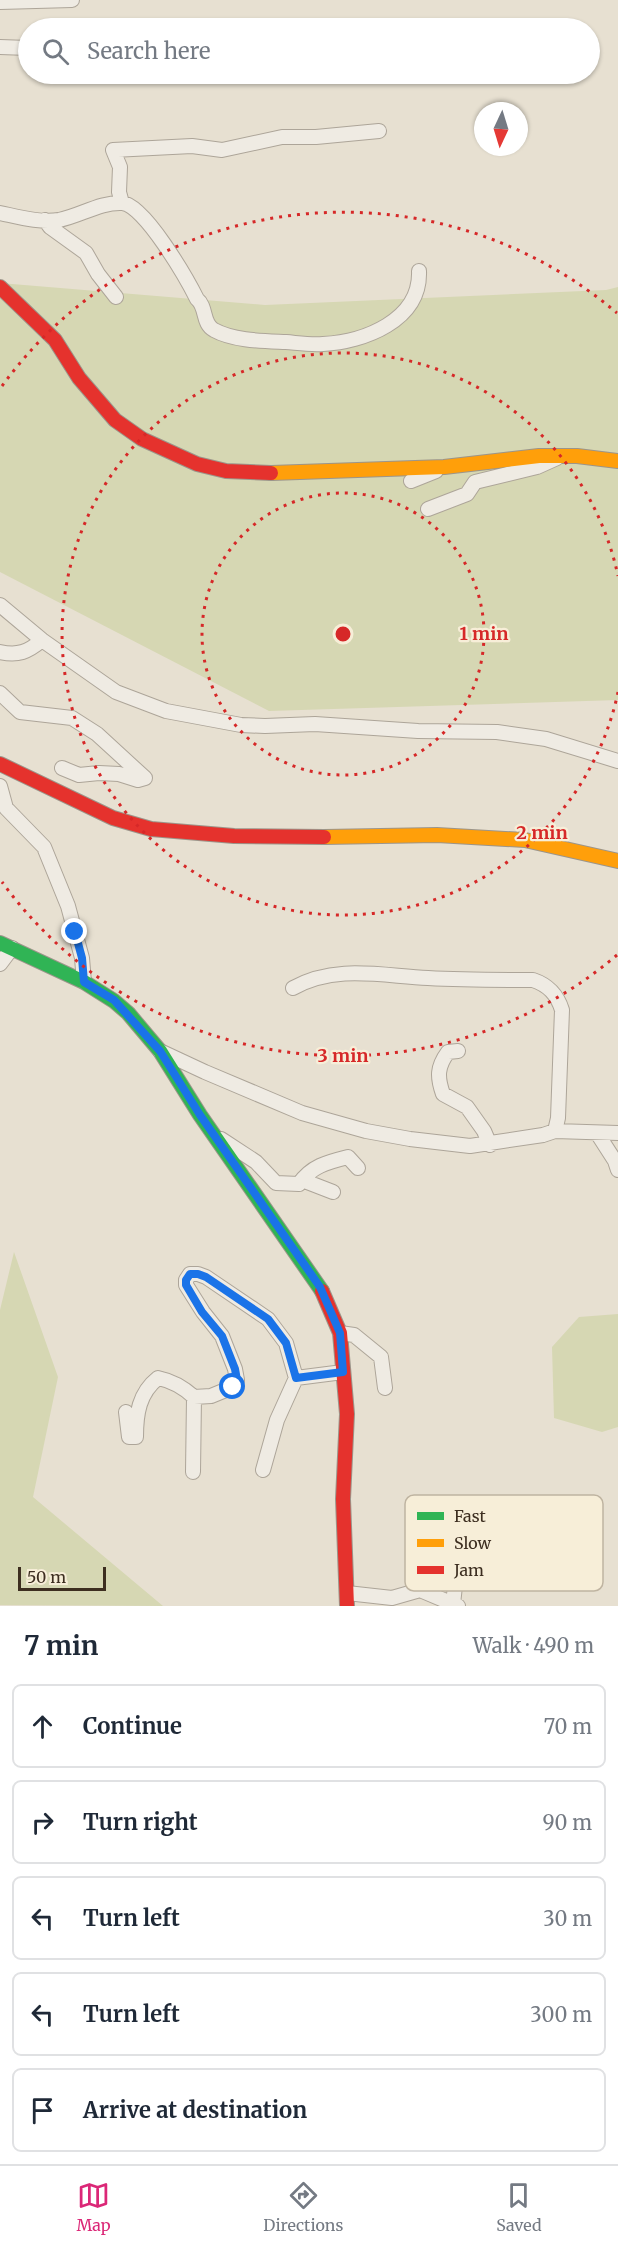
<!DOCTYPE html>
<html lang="en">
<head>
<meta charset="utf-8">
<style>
  :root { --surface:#fff; --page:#f2f2f3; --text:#1f2937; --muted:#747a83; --line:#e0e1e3; --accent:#db2777 }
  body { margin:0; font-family:Merriweather,serif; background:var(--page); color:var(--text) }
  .compass { position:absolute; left:474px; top:102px; width:54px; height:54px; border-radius:50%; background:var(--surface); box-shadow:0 2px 4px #0004; rotate:184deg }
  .scale { position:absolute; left:18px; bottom:15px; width:88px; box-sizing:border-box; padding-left:6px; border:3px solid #3d2e20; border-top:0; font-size:16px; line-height:21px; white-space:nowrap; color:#3d2e20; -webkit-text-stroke:4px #f7eed8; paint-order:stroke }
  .stop { position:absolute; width:18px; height:18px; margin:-14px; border:4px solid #1a73e8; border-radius:50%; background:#fff }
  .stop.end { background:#1a73e8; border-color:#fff; box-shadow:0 2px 6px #0008 }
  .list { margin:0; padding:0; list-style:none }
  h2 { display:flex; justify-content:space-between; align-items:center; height:78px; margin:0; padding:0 24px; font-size:26px }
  h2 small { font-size:20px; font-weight:400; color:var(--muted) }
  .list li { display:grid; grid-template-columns:39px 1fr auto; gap:18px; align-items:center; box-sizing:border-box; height:84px; margin:0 12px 12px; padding:0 12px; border:2px solid var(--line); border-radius:9px }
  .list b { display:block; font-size:22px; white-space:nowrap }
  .list em { font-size:20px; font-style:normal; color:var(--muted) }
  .icon { flex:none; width:33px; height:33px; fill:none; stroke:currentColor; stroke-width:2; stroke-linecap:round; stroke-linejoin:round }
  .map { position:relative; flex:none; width:618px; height:1606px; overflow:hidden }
  .search { position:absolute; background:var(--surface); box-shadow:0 2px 4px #0004; left:18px; right:18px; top:18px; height:66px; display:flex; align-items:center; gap:15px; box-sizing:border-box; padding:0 21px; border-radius:33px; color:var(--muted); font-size:22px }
  .sheet { height:558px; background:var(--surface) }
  nav { display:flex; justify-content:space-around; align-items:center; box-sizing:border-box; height:84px; border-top:2px solid var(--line); background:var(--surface); font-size:16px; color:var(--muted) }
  nav a { display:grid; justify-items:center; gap:3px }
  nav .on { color:var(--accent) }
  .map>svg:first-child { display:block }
</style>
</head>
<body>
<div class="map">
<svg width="618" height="1606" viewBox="0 0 618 1606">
  <rect width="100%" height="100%" fill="#e7e0d1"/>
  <!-- green -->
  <path fill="#d6d7b3" d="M0 283 265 305 606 290 618 287V700L269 711 0 572Z
    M14 1252 58 1377 33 1497 163 1606 0 1605V1310Z
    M618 1314V1427L602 1432 554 1418 552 1347 579 1317Z"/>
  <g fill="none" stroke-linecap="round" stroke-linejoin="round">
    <defs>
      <path id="street" d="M0 2 72 0
        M0 47 28 48
        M122 203 119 192 120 167 113 150 192 146 222 150 282 137H316L379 131
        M0 213C19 217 40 223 59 220 80 216 100 202 122 203 144 204 187 279 197 299 207 307 202 324 214 330 234 341 264 341 286 342 298 343 310 345 323 344 363 342 421 321 419 271
        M45 220 50 227 86 253 98 274 116 297
        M411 481 436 471
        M428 509 467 494 475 482 537 467 557 458
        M0 605 42 640 116 692 166 711 241 725 265 726 315 724 418 731 497 732 546 739 618 761
        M0 652C18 656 28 652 42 640
        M0 693 20 712 72 718 97 734 145 778 138 780 119 774 99 773 79 775 62 768
        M0 786 6 808 44 847 68 906 82 958 84 982
        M0 964 12 948
        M293 988C336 964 382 976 428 978 463 980 498 980 533 980 548 985 557 994 562 1010L558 1118 555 1131
        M160 1051 205 1072 302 1113 366 1131 410 1139 470 1146 543 1135 555 1131 618 1133
        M458 1051 448 1052C437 1067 437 1077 443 1094L467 1107 484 1131 490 1145
        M597 1133 615 1161 618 1170
        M221 1139 256 1162 276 1183 299 1184C311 1166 328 1162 348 1157L358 1168
        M302 1180 333 1192
        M340 1333 354 1335 381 1357 385 1388
        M126 1412 129 1437H136C136 1414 139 1393 158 1378 173 1381 183 1387 194 1397
        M263 1470 277 1420 296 1378 343 1372
        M193 1472 194 1397 211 1396 233 1387 237 1380 235 1369 222 1336 203 1312 186 1285V1280L190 1274H198L206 1277 268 1319 286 1343 296 1378
        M347 1593 392 1598 420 1590 458 1606
        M453 1604 458 1559 464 1537 476 1527 487 1522 530 1518"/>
      <path id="fast" d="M0 943 84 982 114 1001 128 1013 160 1051 200 1115 322 1291"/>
      <path id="slow" d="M271 473 444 467 539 456H577L618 461
        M324 837 437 835 525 840 618 861"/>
      <path id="jam" d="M0 287 55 340 79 378 115 420 142 439 197 464 226 471 271 473
        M0 764 113 818 151 829 234 836 324 837
        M322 1291 340 1333 347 1414 343 1499 347 1606"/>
    </defs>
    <!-- street casing -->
    <use href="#street" stroke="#ada599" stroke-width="16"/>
    <!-- fast casing -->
    <use href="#fast" stroke="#9c958a" stroke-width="16"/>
    <!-- slow casing -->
    <use href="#slow" stroke="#9c958a" stroke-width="16"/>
    <!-- jam casing -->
    <use href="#jam" stroke="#9c958a" stroke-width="16"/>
    <!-- street -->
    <use href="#street" stroke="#efebe3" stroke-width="14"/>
    <!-- fast -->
    <use href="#fast" stroke="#30b455" stroke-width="14"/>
    <!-- slow -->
    <use href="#slow" stroke="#ff9f0a" stroke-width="14"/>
    <!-- jam -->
    <use href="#jam" stroke="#e5322d" stroke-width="14"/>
  </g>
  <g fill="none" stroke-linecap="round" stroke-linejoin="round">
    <!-- route -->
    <path stroke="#1a73e8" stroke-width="8" d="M75 932 82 958 84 982 114 1000 160 1051 200 1115 320 1287 340 1333 343 1372 296 1378 286 1343 268 1319 206 1277 198 1274H190L186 1280V1285L202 1312 222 1336 235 1369 237 1380 233 1387"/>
  </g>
  <!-- distance rings -->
  <g fill="none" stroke="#d62828" stroke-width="3" stroke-dasharray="3 6">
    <circle cx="343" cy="634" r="141"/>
    <path d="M618 692A281 281 0 1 1 618 576"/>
    <path d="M617 955A422 422 0 0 1 2 882M2 386A422 422 0 0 1 617 313"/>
  </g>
  <!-- legend -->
  <rect x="405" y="1495" width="198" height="96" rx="9" fill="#f7eed8" stroke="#bfb4a1" stroke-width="1.5"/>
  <rect x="417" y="1512" width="27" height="8" fill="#30b455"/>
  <rect x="417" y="1539" width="27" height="8" fill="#ff9f0a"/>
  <rect x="417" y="1566" width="27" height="8" fill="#e5322d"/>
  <g font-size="16" fill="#3d2e20">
    <text x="454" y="1522">Fast</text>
    <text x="454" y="1549">Slow</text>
    <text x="454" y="1576">Jam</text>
  </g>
  <circle cx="343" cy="634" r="9" fill="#d62828" stroke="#f7eed8" stroke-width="3"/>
  <g font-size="18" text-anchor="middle" font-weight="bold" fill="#d62828" stroke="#f7eed8" stroke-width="4.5" stroke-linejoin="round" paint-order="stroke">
    <text x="484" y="640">1 min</text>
    <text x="542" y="839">2 min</text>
    <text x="343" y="1062">3 min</text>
  </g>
</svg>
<svg class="compass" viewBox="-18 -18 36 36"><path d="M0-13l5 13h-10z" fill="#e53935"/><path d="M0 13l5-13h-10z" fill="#747a83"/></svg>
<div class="scale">50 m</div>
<div class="stop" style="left:233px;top:1387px"></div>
<div class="stop end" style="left:75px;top:932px"></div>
<div class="search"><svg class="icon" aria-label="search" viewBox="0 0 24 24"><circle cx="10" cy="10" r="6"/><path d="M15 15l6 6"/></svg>Search here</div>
</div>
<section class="sheet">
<h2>7 min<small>Walk · 490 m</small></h2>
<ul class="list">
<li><svg class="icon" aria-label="ahead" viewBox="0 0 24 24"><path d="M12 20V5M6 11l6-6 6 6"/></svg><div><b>Continue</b></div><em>70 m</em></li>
<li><svg class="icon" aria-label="right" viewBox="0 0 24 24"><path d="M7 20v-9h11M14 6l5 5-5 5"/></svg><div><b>Turn right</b></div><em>90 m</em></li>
<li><svg class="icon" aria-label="left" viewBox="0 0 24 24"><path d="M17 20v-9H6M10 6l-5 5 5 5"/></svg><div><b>Turn left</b></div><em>30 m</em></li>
<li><svg class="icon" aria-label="left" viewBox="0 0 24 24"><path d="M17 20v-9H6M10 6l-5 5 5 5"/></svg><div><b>Turn left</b></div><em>300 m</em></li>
<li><svg class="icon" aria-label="arrive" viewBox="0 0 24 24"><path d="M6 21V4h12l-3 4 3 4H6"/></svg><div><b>Arrive at destination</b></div></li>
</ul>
</section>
<nav>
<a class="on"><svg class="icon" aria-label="map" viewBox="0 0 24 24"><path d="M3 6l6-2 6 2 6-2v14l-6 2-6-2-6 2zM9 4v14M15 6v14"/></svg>Map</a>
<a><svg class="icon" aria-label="directions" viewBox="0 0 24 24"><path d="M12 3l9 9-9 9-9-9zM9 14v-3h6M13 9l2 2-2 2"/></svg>Directions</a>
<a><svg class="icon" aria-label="saved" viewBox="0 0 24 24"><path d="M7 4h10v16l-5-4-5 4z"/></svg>Saved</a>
</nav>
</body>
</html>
